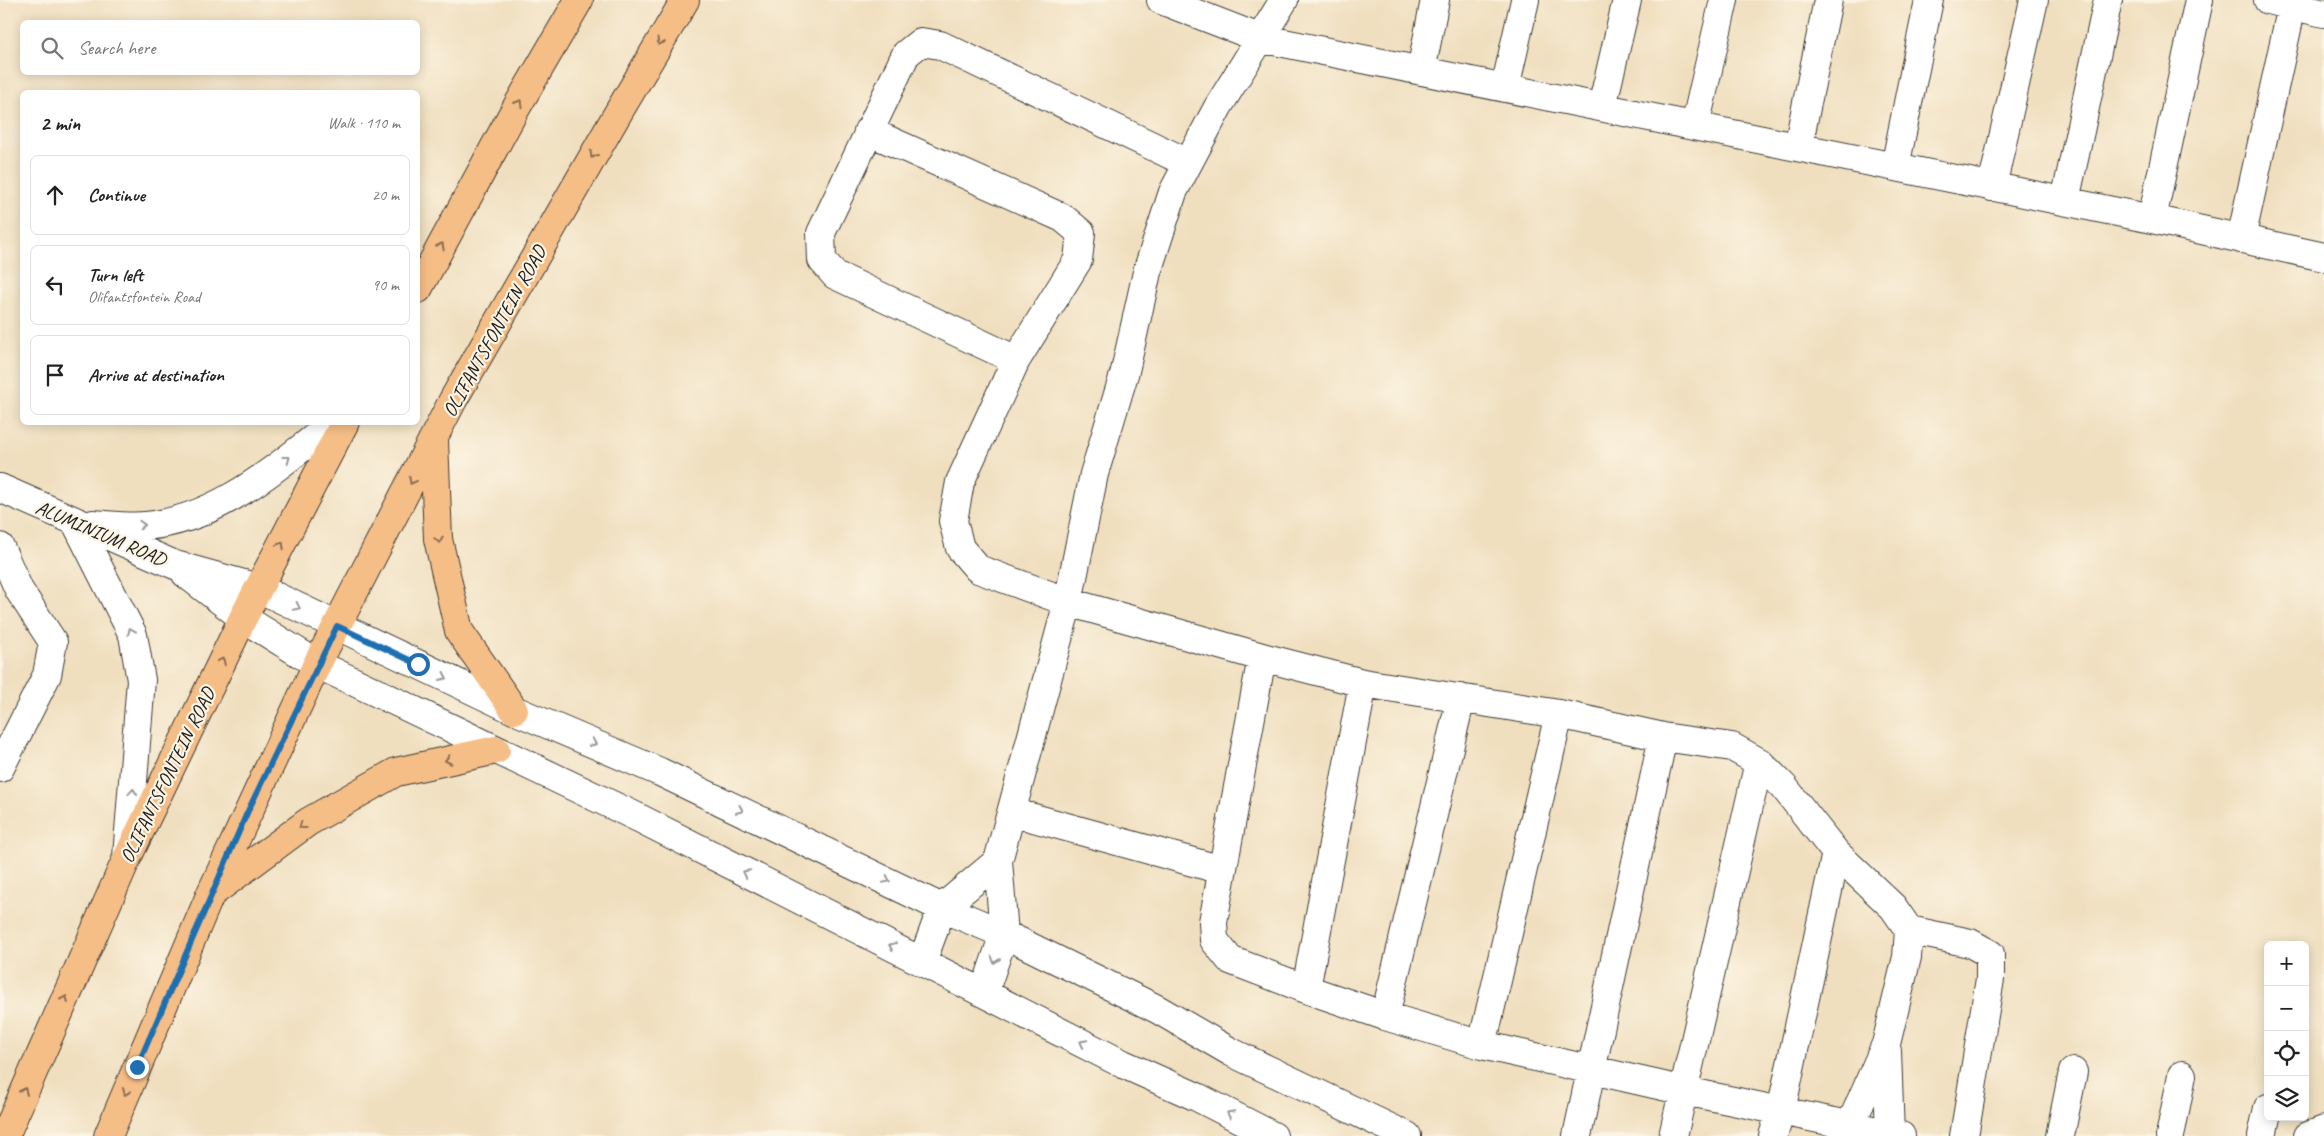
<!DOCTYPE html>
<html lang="en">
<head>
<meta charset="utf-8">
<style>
  :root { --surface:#fff; --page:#f2f2f2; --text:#222; --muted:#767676; --line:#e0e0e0 }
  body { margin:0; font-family:Caveat,sans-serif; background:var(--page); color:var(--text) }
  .controls { position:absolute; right:15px; bottom:15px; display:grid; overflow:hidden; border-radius:8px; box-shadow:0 2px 12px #0003 }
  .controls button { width:45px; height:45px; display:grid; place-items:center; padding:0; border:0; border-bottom:1px solid var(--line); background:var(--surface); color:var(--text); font:25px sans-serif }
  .stop { position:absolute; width:15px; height:15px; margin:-11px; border:4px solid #1f6fb2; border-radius:50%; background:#fff }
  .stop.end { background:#1f6fb2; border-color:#fff; box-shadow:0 1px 5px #0008 }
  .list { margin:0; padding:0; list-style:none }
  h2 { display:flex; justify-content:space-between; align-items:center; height:65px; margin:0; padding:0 20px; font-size:21px }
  h2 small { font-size:16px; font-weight:400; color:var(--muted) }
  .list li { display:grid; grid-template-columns:32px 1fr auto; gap:15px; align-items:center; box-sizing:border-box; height:80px; margin:0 10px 10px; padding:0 10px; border:1px solid var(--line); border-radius:8px }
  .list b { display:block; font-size:19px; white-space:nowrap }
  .list p { margin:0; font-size:16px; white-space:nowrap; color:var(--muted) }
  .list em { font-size:16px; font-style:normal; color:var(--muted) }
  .icon { flex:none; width:28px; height:28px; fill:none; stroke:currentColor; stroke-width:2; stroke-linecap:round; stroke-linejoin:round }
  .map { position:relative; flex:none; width:2324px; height:1136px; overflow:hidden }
  .search { position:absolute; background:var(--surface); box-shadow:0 2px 12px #0003; left:20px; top:20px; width:400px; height:55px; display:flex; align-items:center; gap:12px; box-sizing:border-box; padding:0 18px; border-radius:8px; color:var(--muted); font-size:19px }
  .panel { position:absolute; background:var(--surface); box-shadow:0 2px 12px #0003; left:20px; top:90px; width:400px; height:335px; border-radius:8px }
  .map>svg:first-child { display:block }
</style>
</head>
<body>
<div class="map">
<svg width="2324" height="1136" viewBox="0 0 2324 1136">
  <rect width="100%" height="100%" fill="#fcf5e5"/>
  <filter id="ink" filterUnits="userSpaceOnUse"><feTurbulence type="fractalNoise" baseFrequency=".02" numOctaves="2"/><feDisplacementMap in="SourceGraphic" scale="10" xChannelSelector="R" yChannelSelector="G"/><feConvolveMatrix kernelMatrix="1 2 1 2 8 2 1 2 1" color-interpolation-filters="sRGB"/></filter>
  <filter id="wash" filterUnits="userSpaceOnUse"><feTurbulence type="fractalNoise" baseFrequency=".0096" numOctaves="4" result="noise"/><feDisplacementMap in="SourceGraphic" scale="20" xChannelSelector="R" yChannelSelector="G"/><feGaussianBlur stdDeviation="1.12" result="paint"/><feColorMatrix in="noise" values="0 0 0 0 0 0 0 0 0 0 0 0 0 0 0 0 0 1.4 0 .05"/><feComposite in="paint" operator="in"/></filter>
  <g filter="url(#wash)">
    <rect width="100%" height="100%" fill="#f0dfbf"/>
  </g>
  <g filter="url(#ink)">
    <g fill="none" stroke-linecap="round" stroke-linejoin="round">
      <defs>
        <path id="minor" d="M1161 0 1259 38 2152 219 2324 257
          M2268 0 2324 13
          M1421 71 1435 0
          M1505 88 1525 0
          M1602 107 1627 0
          M1695 126 1724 0
          M868 131 1063 218 1081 233 1078 260 1016 360 960 482 953 521 960 548 978 569 1068 602 1262 657 1363 683 1559 714 1663 737 1732 747 1759 762 1784 787 1836 853 1893 907 1909 930 1907 957 1886 1044 1850 1126 1849 1136
          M1798 147 1828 0
          M1895 167 1929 0
          M1992 187 2034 0
          M2065 201 2108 0
          M2152 219 2199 0
          M2241 239 2292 6
          M1016 360 835 275 822 260 821 233 906 54 921 42 940 45 1188 163
          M0 488 175 565 258 588 514 710 660 772 942 908 1004 934 1157 1009 1231 1052 1407 1136
          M76 523 133 635 141 680 127 857
          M93 524C110 525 129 528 146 526 221 519 278 465 335 422
          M0 547 19 590 53 642 47 675 0 768
          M186 574 243 618 317 664 639 818 1123 1064 1197 1097 1273 1136
          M1262 657 1213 922 1214 940 1230 960 1306 989 1385 1016 1482 1045 1685 1091 1901 1136
          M1012 812 1222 870
          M1909 930 1970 943 1990 954V979L1964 1136
          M922 962 942 908 998 861
          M1306 989 1363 683
          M984 993 1004 934 998 861 1068 602 1094 474 1125 371 1147 272 1173 192 1218 107 1284 0
          M1385 1016 1461 698
          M1482 1045 1559 714
          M1887 1051 1890 1136
          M1577 1136 1663 737
          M1673 1136 1759 762
          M1773 1136 1781 1111 1836 853
          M2060 1136 2073 1072
          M2170 1136 2182 1075
          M2262 1136 2268 1108
          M2308 1136 2324 1130"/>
        <path id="major" d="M418 289 512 115 579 0
          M434 440 438 539 459 631 514 710
          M212 893 308 822 396 772 496 750
          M5 1136 127 858 243 618 345 422
          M108 1136 211 893 317 664 453 400 618 113 685 0"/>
      </defs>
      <!-- minor casing -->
      <use href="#minor" stroke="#3c3934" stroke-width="30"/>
      <!-- major casing -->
      <use href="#major" stroke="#3c3934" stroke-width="30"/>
      <!-- minor -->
      <use href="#minor" stroke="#fff" stroke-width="28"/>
      <!-- major -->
      <use href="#major" stroke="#f6be87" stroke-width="28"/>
    </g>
    <!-- one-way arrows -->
    <defs><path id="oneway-chevron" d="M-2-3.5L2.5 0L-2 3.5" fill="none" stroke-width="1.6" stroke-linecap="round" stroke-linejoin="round" transform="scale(1.25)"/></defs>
    <g stroke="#896d52">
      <use href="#oneway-chevron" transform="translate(660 42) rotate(121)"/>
      <use href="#oneway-chevron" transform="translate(519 103) rotate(-60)"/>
      <use href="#oneway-chevron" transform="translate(593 155) rotate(120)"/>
      <use href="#oneway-chevron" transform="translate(441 246) rotate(-62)"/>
      <use href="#oneway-chevron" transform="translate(412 481) rotate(118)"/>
      <use href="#oneway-chevron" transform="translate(439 540) rotate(82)"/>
      <use href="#oneway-chevron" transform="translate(281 545) rotate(-62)"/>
      <use href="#oneway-chevron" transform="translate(222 661) rotate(-64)"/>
      <use href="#oneway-chevron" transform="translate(448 760) rotate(168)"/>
      <use href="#oneway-chevron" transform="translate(302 826) rotate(144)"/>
      <use href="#oneway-chevron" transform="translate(65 999) rotate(-66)"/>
      <use href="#oneway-chevron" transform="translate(24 1091) rotate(-66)"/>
      <use href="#oneway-chevron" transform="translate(126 1092) rotate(112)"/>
    </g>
    <g stroke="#999">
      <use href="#oneway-chevron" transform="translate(287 459) rotate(-37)"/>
      <use href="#oneway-chevron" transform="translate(142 525) rotate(-2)"/>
      <use href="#oneway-chevron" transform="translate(297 607) rotate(26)"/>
      <use href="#oneway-chevron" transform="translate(131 631) rotate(-113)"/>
      <use href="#oneway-chevron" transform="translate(444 677) rotate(25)"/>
      <use href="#oneway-chevron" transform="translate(593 743) rotate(23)"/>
      <use href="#oneway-chevron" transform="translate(133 792) rotate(-85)"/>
      <use href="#oneway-chevron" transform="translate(740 810) rotate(25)"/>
      <use href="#oneway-chevron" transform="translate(746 873) rotate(-153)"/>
      <use href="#oneway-chevron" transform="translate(887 880) rotate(26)"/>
      <use href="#oneway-chevron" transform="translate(892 946) rotate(-155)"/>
      <use href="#oneway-chevron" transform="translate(995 960) rotate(109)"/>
      <use href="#oneway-chevron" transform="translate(1083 1043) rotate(-153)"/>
      <use href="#oneway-chevron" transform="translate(1230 1114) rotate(-153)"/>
    </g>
  </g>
  <g fill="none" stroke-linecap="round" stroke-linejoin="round" filter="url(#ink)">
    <!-- route -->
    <path stroke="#1f6fb2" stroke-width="6" d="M137 1067 247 813 337 626 418 664"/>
  </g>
  <g text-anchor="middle" stroke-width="4.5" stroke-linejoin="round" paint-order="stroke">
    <!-- street labels -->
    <g font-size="20" fill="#1c1c1c" stroke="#fcf5e5">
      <text transform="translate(494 331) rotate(-61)" y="7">OLIFANTSFONTEIN ROAD</text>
      <text transform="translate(101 533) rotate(23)" y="7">ALUMINIUM ROAD</text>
      <text transform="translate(167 775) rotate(-64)" y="7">OLIFANTSFONTEIN ROAD</text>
    </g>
  </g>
</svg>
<div class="controls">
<button>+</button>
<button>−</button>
<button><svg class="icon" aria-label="locate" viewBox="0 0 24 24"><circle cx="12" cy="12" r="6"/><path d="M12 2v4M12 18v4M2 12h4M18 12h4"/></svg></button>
<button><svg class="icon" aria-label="layers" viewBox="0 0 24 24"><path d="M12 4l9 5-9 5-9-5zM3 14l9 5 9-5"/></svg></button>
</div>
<div class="stop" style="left:418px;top:664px"></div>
<div class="stop end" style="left:137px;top:1067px"></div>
<div class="search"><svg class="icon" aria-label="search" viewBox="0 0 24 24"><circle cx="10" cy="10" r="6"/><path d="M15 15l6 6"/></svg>Search here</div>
<section class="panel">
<h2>2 min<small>Walk · 110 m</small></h2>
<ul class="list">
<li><svg class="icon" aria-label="ahead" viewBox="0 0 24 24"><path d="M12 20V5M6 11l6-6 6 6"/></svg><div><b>Continue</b></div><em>20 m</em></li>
<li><svg class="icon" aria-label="left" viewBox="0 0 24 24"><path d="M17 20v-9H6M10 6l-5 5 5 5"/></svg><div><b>Turn left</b><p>Olifantsfontein Road</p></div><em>90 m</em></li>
<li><svg class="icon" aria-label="arrive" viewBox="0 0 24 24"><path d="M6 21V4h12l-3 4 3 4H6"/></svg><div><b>Arrive at destination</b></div></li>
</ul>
</section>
</div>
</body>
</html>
